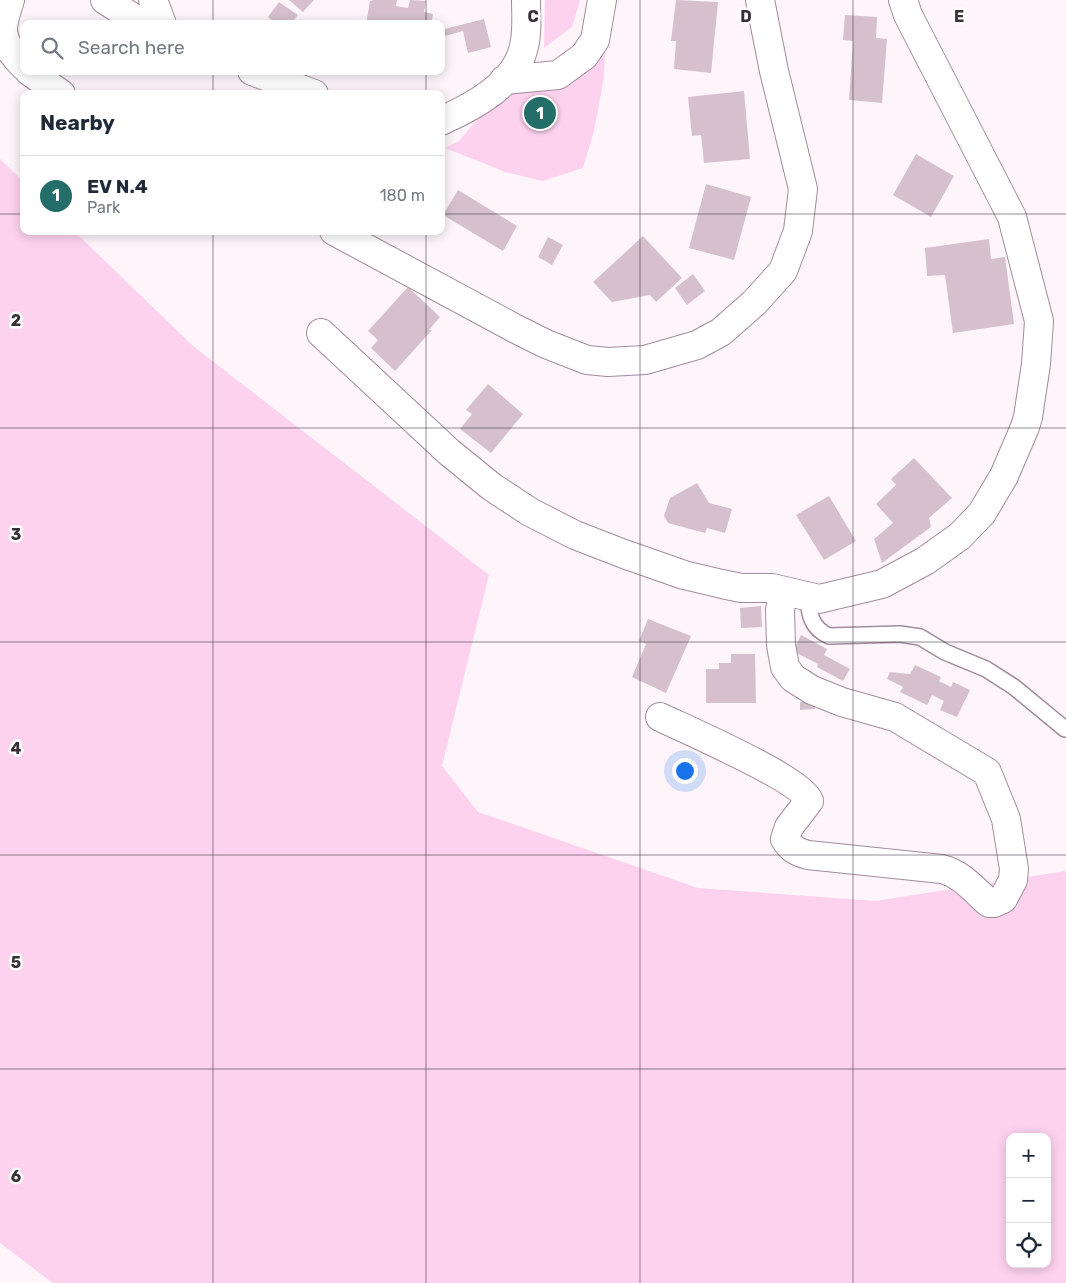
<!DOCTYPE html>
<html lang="en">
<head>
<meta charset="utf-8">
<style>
  :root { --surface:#fff; --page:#f2f2f3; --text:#1f2937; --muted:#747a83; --line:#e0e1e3; --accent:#246e69 }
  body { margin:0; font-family:Rubik,sans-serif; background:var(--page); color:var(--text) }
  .controls { position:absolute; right:15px; bottom:15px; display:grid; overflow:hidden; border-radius:10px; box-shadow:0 2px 12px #0003 }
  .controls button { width:45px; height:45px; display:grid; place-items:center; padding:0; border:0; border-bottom:1px solid var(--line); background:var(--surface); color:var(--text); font:25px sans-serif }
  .you { position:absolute; left:684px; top:770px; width:18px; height:18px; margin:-12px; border:4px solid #fff; border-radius:50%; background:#1a73e8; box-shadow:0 0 0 8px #1a73e833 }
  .badge { display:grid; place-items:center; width:32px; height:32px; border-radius:50%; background:var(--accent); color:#fff; font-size:16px; font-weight:700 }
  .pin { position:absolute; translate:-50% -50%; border:2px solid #fff; box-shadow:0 1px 5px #0006 }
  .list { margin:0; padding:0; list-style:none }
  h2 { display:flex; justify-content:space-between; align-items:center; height:65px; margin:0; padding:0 20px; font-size:21px }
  h2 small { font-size:16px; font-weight:400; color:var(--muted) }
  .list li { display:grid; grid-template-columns:32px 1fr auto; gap:15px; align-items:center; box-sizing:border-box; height:80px; padding:0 20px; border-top:1px solid var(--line) }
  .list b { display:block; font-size:19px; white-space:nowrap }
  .list p { margin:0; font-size:16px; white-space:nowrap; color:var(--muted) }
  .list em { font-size:16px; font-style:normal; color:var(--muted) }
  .icon { flex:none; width:28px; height:28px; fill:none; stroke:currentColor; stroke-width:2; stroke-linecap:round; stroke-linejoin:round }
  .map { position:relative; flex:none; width:1066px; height:1283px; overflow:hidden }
  .search { position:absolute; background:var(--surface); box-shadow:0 2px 12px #0003; left:20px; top:20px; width:425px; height:55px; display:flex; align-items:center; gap:12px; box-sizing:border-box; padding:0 18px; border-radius:10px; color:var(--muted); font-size:19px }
  .panel { position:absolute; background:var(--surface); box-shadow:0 2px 12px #0003; left:20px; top:90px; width:425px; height:145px; border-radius:10px }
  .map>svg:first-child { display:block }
</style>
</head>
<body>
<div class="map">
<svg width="1066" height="1283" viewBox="0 0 1066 1283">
  <rect width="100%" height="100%" fill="#fef5fb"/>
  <!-- green -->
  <path fill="#fdd2ef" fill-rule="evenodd" d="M545 0H580L572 27 544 48Z
    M606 22 604 78 594 131 583 168 543 181 505 172 445 148 459 141 498 95 559 83Z
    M0 159 24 182V231H74L193 346 489 575 442 766 478 812 698 888 876 901 1066 871V1283H53L0 1243ZM1010 1137H1047V1264H1010Z"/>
  <!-- building -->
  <path fill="#d6c0ce" d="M289 0H314L303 12Z
    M374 0H397L396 6 408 8 410 0 426 1 424 12 433 14 431 24H366L370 1Z
    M676 0 718 2 711 73 674 69 676 41H671Z
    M279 2 298 15 291 24H276L268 17Z
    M845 15 877 17 876 38 887 39 882 103 849 100 853 41 843 40Z
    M484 19 491 47 468 53 463 31 441 37V30Z
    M744 91 750 159 704 163 701 135 692 136 688 97Z
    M916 154 954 176 931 217 893 195Z
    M706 184 751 197 734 260 689 248Z
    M458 190 517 226 503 251 443 215Z
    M643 236 682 278 656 302 650 295 612 302 593 282Z
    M548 237 563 245 552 265 538 257Z
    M989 239 991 259 1005 257 1014 324 953 333 945 275 927 276 925 248Z
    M693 274 705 291 687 305 675 288Z
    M408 287 440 317 429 330H432L395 371 371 348 378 340 368 331Z
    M488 384 523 414 491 453 460 429 472 414 466 410Z
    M914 458 952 498 929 518 931 527 882 563 874 539 893 523 876 504 896 485 891 479Z
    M697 483 709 503 732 509 725 533 707 528 705 533 668 523 664 516 670 498Z
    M829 496 856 541 824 560 796 515Z
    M761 606 762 627 741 628 740 608Z
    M648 619 691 636 666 693 632 677 646 644 639 641Z
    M801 635 827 649 824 655 850 669 843 681 817 667 818 664 793 651Z
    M731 654H755L756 703H706V669H719V663H731Z
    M915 665 941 677 939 681 951 687 953 682 970 690 957 717 940 710 944 701 932 695 927 705 900 692 903 687 887 679 890 672 910 674Z
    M814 700 815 709 800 710V702Z"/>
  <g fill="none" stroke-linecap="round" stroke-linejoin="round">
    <defs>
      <path id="lane" d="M808 597C809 614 811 628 829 636L900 634 920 637 945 652 986 669 1014 687 1065 729"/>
      <path id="street" d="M10 0C7 9 1 27 4 36 6 46 16 58 24 66
        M105 0 143 24
        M153 0 162 24
        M29 71 61 94
        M252 71 314 94
        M504 80 558 75 584 56 595 40 602 0
        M441 121C472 107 514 85 523 50 528 34 526 16 526 0
        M334 231 516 329 546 344 587 360 608 362 645 360 697 345 721 332 754 303 783 271 798 231 803 189 774 71 760 0
        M321 333 449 452 492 487 530 512 575 535 624 554 684 575 722 584 741 588H772L819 599 882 584 925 561 960 536 982 513 1004 476 1025 427 1028 417 1036 364 1039 321 1012 217 908 15 903 0
        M660 717C687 730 801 779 809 801L789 827 785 839C791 849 797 852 808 855L942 869C962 874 974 890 989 903H994L1003 899 1013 880 1014 869 1006 819 987 772 895 717 842 702 812 690 793 678 785 667 781 645 780 610 783 591"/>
    </defs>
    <!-- lane casing -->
    <use href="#lane" stroke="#a28c9b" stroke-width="18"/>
    <!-- street casing -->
    <use href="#street" stroke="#a28c9b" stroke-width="30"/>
    <!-- lane -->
    <use href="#lane" stroke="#fff" stroke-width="15"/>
    <!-- street -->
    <use href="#street" stroke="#fff" stroke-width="28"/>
  </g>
  <!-- grid -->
  <path fill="none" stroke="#393036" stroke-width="1" stroke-opacity="0.55" d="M213 0V24M426 0V24M640 0V1283M853 0V1283M213 71V94M426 71V94M0 214H24M441 214H1066M213 231V1283M426 231V1283M0 428H1066M0 642H1066M0 855H1066M0 1069H1066"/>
  <g font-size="16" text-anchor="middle" font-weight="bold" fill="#393036" stroke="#fff" stroke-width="5" stroke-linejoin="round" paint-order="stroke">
    <text x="533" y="22">C</text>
    <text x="746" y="22">D</text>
    <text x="959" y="22">E</text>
    <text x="16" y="326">2</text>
    <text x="16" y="540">3</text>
    <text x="16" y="754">4</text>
    <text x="16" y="968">5</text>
    <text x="16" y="1182">6</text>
  </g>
</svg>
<div class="controls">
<button>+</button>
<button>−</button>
<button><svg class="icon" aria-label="locate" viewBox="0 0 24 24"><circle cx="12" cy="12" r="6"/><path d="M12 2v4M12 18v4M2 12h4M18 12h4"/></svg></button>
</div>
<div class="you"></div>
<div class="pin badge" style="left:540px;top:113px">1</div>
<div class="search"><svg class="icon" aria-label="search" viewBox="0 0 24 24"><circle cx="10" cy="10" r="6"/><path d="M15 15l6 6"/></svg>Search here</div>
<section class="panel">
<h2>Nearby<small></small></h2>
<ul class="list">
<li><span class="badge">1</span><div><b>EV N.4</b><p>Park</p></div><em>180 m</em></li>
</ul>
</section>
</div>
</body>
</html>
